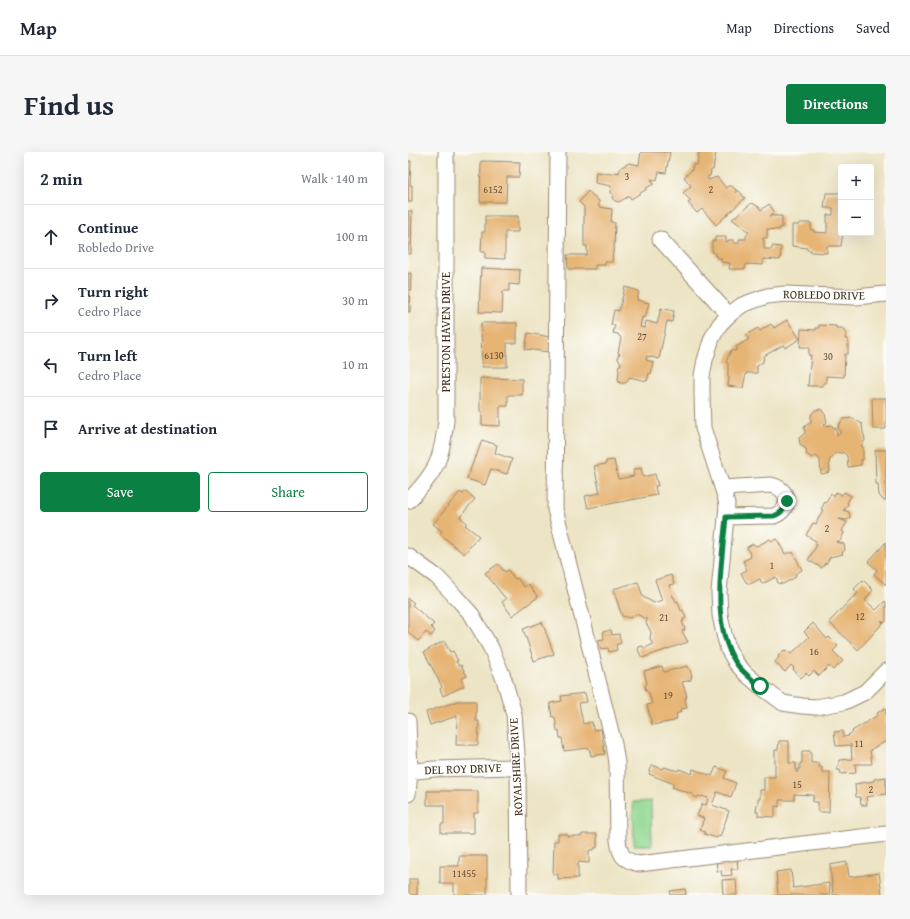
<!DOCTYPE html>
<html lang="en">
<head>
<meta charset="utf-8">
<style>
  :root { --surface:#fff; --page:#f6f6f7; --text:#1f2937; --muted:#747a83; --line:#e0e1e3; --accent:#0b8043 }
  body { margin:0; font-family:"Gentium Book Plus",serif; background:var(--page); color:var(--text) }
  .controls { position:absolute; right:12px; top:12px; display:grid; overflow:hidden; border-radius:4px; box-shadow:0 4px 16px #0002 }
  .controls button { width:36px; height:36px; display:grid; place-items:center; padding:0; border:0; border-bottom:1px solid var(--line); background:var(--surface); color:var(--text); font:20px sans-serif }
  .stop { position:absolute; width:12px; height:12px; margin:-9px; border:3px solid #0b8043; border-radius:50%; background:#fff }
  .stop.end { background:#0b8043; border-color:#fff; box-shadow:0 1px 4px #0008 }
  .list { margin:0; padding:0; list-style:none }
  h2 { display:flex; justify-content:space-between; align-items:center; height:52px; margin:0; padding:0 16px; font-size:17px }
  h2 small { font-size:13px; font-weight:400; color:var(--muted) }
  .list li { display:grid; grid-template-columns:26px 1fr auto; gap:12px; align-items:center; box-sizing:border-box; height:64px; padding:0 16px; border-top:1px solid var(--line) }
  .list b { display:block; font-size:15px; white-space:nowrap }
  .list p { margin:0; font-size:13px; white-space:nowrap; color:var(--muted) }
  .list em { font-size:13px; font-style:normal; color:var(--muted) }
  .actions { display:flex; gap:8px; padding:12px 16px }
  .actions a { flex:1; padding:9px 0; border:1px solid var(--accent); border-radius:4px; text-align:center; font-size:14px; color:var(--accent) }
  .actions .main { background:var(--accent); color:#fff }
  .icon { flex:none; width:22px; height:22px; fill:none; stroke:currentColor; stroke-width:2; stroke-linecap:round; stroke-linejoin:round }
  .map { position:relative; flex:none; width:478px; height:743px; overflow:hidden; border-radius:4px }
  header { display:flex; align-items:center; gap:24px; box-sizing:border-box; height:56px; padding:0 20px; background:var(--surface); border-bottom:1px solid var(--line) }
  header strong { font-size:19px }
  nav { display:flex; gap:22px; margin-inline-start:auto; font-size:14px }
  .intro { display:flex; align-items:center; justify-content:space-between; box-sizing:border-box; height:96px; padding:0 24px }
  h1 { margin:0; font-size:28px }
  .button { padding:10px 18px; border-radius:4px; background:var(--accent); color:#fff; font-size:14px; font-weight:700 }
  main { display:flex; gap:24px; padding:0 24px }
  aside { flex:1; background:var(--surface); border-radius:4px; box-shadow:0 4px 16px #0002 }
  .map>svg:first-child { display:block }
</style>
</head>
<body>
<header>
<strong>Map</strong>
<nav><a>Map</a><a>Directions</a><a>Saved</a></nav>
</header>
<div class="intro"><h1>Find us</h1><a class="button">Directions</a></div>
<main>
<aside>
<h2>2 min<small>Walk · 140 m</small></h2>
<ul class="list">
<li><svg class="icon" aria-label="ahead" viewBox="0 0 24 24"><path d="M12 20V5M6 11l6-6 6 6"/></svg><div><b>Continue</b><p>Robledo Drive</p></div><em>100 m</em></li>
<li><svg class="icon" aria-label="right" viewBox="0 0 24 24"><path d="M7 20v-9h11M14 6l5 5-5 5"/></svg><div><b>Turn right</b><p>Cedro Place</p></div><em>30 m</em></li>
<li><svg class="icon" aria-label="left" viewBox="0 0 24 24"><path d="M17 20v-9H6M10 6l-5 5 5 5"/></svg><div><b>Turn left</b><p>Cedro Place</p></div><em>10 m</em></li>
<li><svg class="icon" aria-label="arrive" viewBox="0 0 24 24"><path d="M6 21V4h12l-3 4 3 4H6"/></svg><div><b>Arrive at destination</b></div></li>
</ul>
<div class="actions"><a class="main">Save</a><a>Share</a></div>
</aside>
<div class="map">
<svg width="478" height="743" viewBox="0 0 478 743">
  <rect width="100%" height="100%" fill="#fdfcf7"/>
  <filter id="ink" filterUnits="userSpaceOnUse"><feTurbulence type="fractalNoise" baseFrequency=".025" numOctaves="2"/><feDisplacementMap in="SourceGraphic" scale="8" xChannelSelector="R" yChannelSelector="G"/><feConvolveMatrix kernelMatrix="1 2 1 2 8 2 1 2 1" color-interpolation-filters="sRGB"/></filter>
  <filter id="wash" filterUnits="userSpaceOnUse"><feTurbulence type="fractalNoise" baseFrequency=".012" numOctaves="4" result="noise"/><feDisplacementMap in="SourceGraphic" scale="16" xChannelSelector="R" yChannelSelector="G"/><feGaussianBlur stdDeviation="0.9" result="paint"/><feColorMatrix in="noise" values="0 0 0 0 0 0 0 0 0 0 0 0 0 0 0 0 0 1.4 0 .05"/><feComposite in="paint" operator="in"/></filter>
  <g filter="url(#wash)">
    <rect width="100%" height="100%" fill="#ece4c4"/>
    <!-- green -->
    <path fill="#91d892" stroke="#668158" d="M243 649 244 693H226L225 650Z"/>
    <g id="blocks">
      <!-- building -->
      <path fill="#e6b473" d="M233 0H262L258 21 251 20 249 28 243 27 246 32 238 36 239 37 223 47 221 44 211 50 207 49 204 46 205 42 202 41 203 34 187 31 188 20 204 22 207 20 211 21 212 16 221 11 231 13Z
        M291 0H308L305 18H303L302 24H300V28L309 25 318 36 320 34H324L328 38V41L330 38 337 46 308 73 294 57 289 61 280 51 283 49 275 41 283 34 276 25 284 18V15H285V12L289 13Z
        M0 9H3L2 33H4V50H0Z
        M73 9 112 10 111 25H99L98 50H72Z
        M180 39 191 49V55L204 57 203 70 207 71 206 98H205L204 110H197V113H187V117H160L159 103H179V94H176V55L171 50Z
        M418 41H433L432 60H433V81H435L433 94H419V101L403 100V98H399V96L384 94V73H391V71H403V78H406V80L419 81V63H425V56H416Z
        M344 51 351 55 353 58 361 52 367 61 361 64H374V76H371V78L359 77V86H355V88H356V97H364V94L373 95 372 108 355 107V113L338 112 337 117H321L322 111 313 110V106H309V104H307V101H305L304 97V89H307V85H318V90H320V88H326V91H331V87H338V84L341 80 324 67Z
        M0 59H4L3 102H0Z
        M77 64H110V80H97V107L77 106V100H73L74 80H77Z
        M73 116 112 118 111 133 101 132V139H95L94 161 71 160Z
        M0 121H3L2 160H0Z
        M217 135 231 139 229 148 241 151 237 166 234 165 232 175 237 176 238 169 249 172 253 156 266 159 264 170 259 169 251 207 239 204 238 208 245 210 243 222 241 221 239 229 221 225 220 229 217 231H212L210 229 211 218 210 216 211 213H213V211L210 207V203L212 202 210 201 213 186 210 182 205 181 207 173H203L206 158 211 159Z
        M379 168 392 187 377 196 375 193 356 204 355 210 349 214V221H338L335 236 320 234 321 225H320V211L318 210 323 198 326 199 330 197 328 195 341 187 338 183 350 176 352 179 363 172 366 176Z
        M73 171H109V191H99V215H74Z
        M411 173 428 174V176H434L438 182 437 187H440V202H437L436 225 418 224V231H415V234H400L403 203 401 204V195H392L393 177 408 178V176H411Z
        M120 181 142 185 141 200 117 197Z
        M72 226 114 227V243H100V254H92V274L74 273V259H72Z
        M464 246H478V277H465Z
        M414 257V259L417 262 419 270 415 274 423 273 428 277 429 284 434 279H431L430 275 435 267 445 266 454 272 455 281 456 282 457 288 453 294 455 295V308H453V313L440 315 439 304 435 300 434 301H427L421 309 422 320 414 322 413 321 412 309H413L408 304 404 306 398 302 399 298 392 292 391 286 397 281 396 275 403 270V263L407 258Z
        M74 288 89 293 87 301 104 307 99 322 83 317 77 333 59 327 67 305H68Z
        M467 298H478V348H475L471 343 470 332H468Z
        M206 308 210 327 226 324 225 318 233 316 235 325 247 322 250 334H247L249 343 180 356 177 344 192 341 186 314 198 312V309Z
        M58 339 67 347 52 365 59 371 57 373 71 384 56 402 32 382 34 379 25 372 52 340 55 342Z
        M428 340 434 343 436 340 443 344 439 351 440 352 437 357 435 358 441 360 442 365 440 368 431 367 439 370 434 379 436 381 432 389H429L428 390 436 392 437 398 434 401 435 402 422 405 418 412 417 411 414 416 400 408 409 393 407 392 409 390 398 383 405 371 408 372 410 367 415 358 413 357 417 350 418 351 423 342 426 344Z
        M362 387 364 389 369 387 377 402 381 400 382 402 385 400 394 418 387 422 388 423 386 426 375 432 370 431 368 425 354 432 352 427 342 432 338 430 333 421 339 418 335 409 343 405 339 395 345 392 349 394Z
        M478 390V433L466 422 469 418 460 410Z
        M90 412 97 420 100 418 107 427 109 426 116 435 120 432 130 445 104 464 94 450 98 447 77 421Z
        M263 423 266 432 261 433 265 445H266L268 450 270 449 273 459 275 458 278 466 275 467 276 469H274L277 478 274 479 280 490 234 506 230 498 231 495 234 494 237 496 244 493V491L242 487 243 480 238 471 239 467 228 462 222 466 214 464 205 437 230 430 235 445 246 451 254 448 247 428Z
        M455 428 465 438 457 448 468 458 477 449 478 450V469L476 471 474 469V470L475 471 450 498 421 470 445 445 446 446 448 444H447L450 441 446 437Z
        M0 446 6 451 4 453 26 472 23 475 27 479 23 484 18 480 10 489 0 480Z
        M134 470 146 502 126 509 115 477Z
        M405 471 419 487 421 485 430 494 425 499 435 509 425 518 421 514 411 524 406 519 401 524 398 521 393 526 385 517 386 516 383 513 377 520 367 510 371 505 370 504 376 498 377 499 379 498 383 502 401 485 396 480Z
        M203 478 204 483 211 482 213 491 208 493 209 498 201 500 200 496 193 497 190 488 196 487 195 480Z
        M36 489 42 500 45 499 50 509H48L51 514 53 513 59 524 53 527 56 534 35 544 32 537 34 535 16 500Z
        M254 514 256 520 280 514 281 517H282L284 525H283V528L274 530 279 544 277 545 279 546 277 547 279 556 272 557 273 560 268 562 269 567 266 568V569L244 573 239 553 244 552 241 541 238 539 237 534 239 531 236 519Z
        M177 541 179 550 171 551 175 572 184 570 185 578 193 577 197 602 183 604 181 596 156 599 154 586H152L151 578 149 579 147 565H144L142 551 154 549 153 544Z
        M50 549H68V569H71L70 593H48L49 564 22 573 18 560Z
        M477 556 478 558V589L462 598 464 612H447L448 621 433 622 432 618H429V614L431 613V608L444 607 443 593 428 594 426 580 435 579V585L441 584 440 583 445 580 444 579 470 563 469 561Z
        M371 589H381V611H388V620H390V617H392V611H394V599H403V611H411V615H414V620H422L421 660H410V650H405V643L386 642V648H371V655L367 654V665L350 664V660H348L349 652H350V647H352V638H356V625H367V598H370Z
        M244 613 255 617 256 615 270 619 271 617 284 622 285 617 304 624 308 615 319 619 316 626 328 631 323 645 309 640 304 653 321 659 312 685 310 684 309 686 296 682 297 680 292 678 296 666 289 664 294 652 298 653 300 646 294 644V645L290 644 289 646 284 643V642L264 635 266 632 241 622Z
        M478 625V642L458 645 459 653H453L452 645H448L447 632 466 629V627Z
        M19 639H70V661H66V681H33V672H36V653H19Z
        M150 682H159V684H174V682H189V696H186V698H181V711L170 710V726L150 727V722H145L146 689H150Z
        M51 704H79V743H46V731H32V714H51Z
        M329 705 330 717H323L324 723 314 724 313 718 309 719 308 706Z
        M439 710 441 725 471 721 474 743H425L422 713Z
        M383 718 385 736 421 731 422 743H370L368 720Z
        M1 727H9V743H1Z
        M328 727 329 743H315L314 728Z
        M277 737 278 743H263L262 739Z"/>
    </g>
  </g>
  <g filter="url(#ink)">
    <use href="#blocks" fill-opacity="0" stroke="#948771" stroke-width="1"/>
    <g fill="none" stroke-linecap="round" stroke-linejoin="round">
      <defs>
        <path id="minor" d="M150 0 147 357 206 592 209 611 210 688C212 704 215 708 231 712L478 682
          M252 87 321 163
          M478 142 448 145 377 142 359 144 334 153 321 163 312 172 304 186 297 208 294 224V242L295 276 316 341 319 352 318 365 311 440 312 463 316 482 320 497 328 511 338 522 352 534 375 551 394 554 408 555 436 550 457 540 478 519
          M315 336 363 333C382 337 384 357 366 364L318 365
          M0 349C10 339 20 328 27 315 34 302 36 283 38 269V0
          M0 404 29 425 47 444 64 463 83 496 96 527 106 562 108 588 110 615 111 743
          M0 569 2 619 0 642
          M0 620 26 617 110 615"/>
      </defs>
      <!-- minor casing -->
      <use href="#minor" stroke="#948771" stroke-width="17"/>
      <!-- minor -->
      <use href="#minor" stroke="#fff" stroke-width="15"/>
    </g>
  </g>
  <g fill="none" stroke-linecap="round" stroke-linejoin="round" filter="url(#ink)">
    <!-- route -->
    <path stroke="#0b8043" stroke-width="5" d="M352 534C344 527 334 520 328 511 302 471 314 410 318 365L366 364C374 361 377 357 379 349"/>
  </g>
  <g text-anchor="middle" stroke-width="3" stroke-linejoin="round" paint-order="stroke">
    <!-- number labels -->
    <g font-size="10" fill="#664c33">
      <text x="219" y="28">3</text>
      <text x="85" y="41">6152</text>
      <text x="303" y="41">2</text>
      <text x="234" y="188">27</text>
      <text x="86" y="207">6130</text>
      <text x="420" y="208">30</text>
      <text x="419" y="380">2</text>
      <text x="364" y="417">1</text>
      <text x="452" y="468">12</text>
      <text x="256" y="469">21</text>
      <text x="406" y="503">16</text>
      <text x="260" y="547">19</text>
      <text x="451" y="595">11</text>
      <text x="389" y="636">15</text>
      <text x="463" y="641">2</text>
      <text x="56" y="725">11455</text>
    </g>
    <!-- street labels -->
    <g font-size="12" fill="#3b2a1e" stroke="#fdfcf7">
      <text transform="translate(416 143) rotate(1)" y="4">ROBLEDO DRIVE</text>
      <text transform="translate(38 180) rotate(-90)" y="4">PRESTON HAVEN DRIVE</text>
      <text transform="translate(108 615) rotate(-93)" y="4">ROYALSHIRE DRIVE</text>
      <text transform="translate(55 617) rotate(-2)" y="4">DEL ROY DRIVE</text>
    </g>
  </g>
</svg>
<div class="controls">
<button>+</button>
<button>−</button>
</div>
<div class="stop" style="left:352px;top:534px"></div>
<div class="stop end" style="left:379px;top:349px"></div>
</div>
</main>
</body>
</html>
